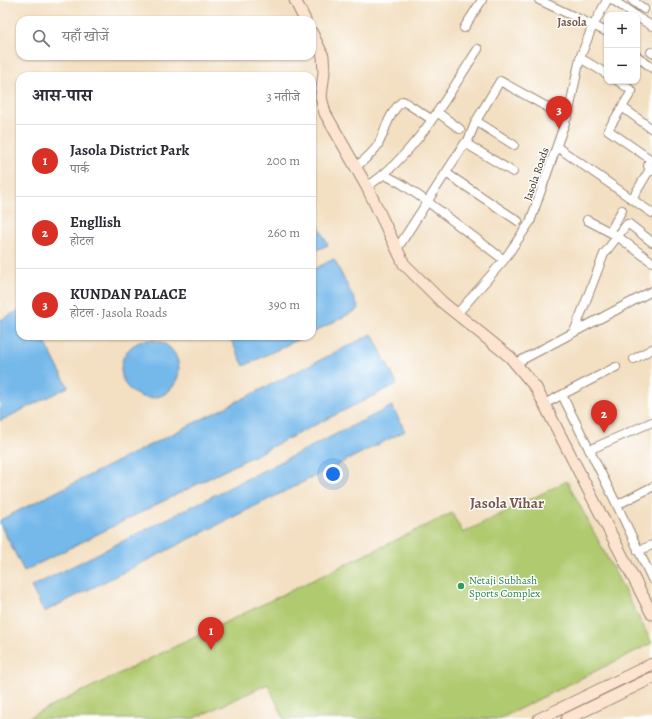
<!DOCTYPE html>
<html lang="hi">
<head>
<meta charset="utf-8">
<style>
  :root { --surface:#fff; --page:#f7f7f7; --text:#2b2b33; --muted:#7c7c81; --line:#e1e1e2; --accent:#d93025 }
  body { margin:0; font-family:Alegreya,"Noto Serif Devanagari",serif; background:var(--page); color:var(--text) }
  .controls { position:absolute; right:12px; top:12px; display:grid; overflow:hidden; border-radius:8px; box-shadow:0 1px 3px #0004 }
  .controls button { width:36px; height:36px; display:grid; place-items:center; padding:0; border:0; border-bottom:1px solid var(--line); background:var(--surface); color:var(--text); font:20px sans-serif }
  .you { position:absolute; left:333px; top:474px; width:14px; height:14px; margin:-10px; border:3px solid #fff; border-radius:50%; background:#1a73e8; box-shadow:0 0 0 6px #1a73e833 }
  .badge { display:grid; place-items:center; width:26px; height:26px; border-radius:50%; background:var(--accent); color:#fff; font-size:13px; font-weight:700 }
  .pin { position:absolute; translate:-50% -33px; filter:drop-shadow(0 1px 2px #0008) }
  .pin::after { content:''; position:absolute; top:21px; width:14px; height:12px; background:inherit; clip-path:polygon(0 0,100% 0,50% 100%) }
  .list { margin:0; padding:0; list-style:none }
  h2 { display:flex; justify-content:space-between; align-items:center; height:52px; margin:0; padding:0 16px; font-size:17px }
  h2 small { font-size:13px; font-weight:400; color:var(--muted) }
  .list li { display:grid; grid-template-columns:26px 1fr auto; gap:12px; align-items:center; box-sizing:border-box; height:72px; padding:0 16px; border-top:1px solid var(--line) }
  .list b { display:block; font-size:15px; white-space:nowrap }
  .list p { margin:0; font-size:13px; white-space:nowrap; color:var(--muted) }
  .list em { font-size:13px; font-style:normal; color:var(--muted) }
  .icon { flex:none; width:22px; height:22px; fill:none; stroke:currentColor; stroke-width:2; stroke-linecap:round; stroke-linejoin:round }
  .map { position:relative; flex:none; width:652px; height:719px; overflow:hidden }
  .search { position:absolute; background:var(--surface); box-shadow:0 1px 3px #0004; left:16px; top:16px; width:300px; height:44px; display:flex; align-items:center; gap:10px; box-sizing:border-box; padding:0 14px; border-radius:12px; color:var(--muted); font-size:15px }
  .panel { position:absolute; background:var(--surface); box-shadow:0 1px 3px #0004; left:16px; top:72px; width:300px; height:268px; border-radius:12px }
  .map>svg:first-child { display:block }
</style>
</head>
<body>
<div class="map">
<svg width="652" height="719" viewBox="0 0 652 719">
  <rect width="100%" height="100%" fill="#fff"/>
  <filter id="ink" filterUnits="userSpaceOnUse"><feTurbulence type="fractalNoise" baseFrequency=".025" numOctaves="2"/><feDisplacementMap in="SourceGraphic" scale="8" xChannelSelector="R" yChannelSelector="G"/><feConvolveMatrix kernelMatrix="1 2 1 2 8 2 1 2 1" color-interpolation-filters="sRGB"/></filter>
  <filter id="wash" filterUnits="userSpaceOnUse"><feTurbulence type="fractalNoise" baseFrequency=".012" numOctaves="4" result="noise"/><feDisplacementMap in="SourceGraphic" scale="16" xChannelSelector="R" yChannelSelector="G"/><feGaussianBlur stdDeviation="0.9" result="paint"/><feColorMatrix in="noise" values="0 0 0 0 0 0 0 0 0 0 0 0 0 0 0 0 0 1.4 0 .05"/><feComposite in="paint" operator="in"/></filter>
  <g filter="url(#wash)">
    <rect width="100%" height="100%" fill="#f3dfc1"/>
    <!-- green -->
    <path fill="#b0ca70" stroke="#767a47" d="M567 481 652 643 499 719H284L268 684 193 719H25L452 513 463 533Z"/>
    <!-- water -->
    <path fill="#75b8ea" stroke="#587184" d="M312 213 328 245 312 252Z
      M334 259 359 309 312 333V270Z
      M20 310V336H42L68 387 0 421V320Z
      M372 334 397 384 24 571 0 524V520Z
      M229 336H305L244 366Z
      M121 369a29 29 0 1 1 58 0a29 29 0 1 1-58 0Z
      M392 406 405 431 44 612 31 587Z"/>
  </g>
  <g filter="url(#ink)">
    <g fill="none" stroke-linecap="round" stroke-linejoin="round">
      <defs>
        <path id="street" d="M539 0 607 32
          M613 0 635 15
          M632 0 644 9
          M637 17 652 26
          M464 28 482 0
          M651 52 652 53
          M637 56 652 68
          M580 58 607 74
          M618 81 632 91 608 130 650 159 648 166 652 171
          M622 107 652 129
          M437 112 460 129
          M476 121 514 145
          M467 143 476 121 500 81 567 118
          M557 147 652 213
          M356 167C364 160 372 154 378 145 385 131 390 110 403 101L431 119
          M446 173 518 221
          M385 175 402 184 422 198
          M367 187C416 154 446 98 478 49
          M632 199 650 169
          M428 202 504 260
          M587 220 617 236 652 262
          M610 232 622 210
          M397 249 465 143 513 172
          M457 314 504 260 530 222 569 111 580 58 591 30 607 0
          M574 332 604 254 627 224H629L652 242
          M634 359 652 349
          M516 363 652 291
          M562 395 617 505 652 579
          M544 404 616 367
          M589 450 652 422
          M617 505 652 487
          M638 551 652 545"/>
        <path id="secondary" d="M295 0 305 20
          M312 33 323 56 324 72 321 97 325 113 367 187 404 264 442 302 510 357 536 388 652 614
          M539 719 652 664
          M567 719 652 678"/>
      </defs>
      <!-- street casing -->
      <use href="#street" stroke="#978470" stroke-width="10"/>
      <!-- secondary casing -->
      <use href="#secondary" stroke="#978470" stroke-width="13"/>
      <!-- street -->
      <use href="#street" stroke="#fff" stroke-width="8"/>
      <!-- secondary -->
      <use href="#secondary" stroke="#fde4d1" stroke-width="11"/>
    </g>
  </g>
  <!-- markers -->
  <circle fill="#2e9e5b" stroke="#fff" stroke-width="1.5" cx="461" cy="586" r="4"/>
  <g text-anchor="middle" stroke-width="3" stroke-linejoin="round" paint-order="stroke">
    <!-- street labels -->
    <g font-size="11" fill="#3b2a1e" stroke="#fff">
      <text transform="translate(536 174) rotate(-71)" y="4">Jasola Roads</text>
    </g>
    <!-- leisure labels -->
    <g font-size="11" fill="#27864d" stroke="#fff" text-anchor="start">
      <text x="469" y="584">Netaji Subhash<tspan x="469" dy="13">Sports Complex</tspan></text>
    </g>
    <!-- neighbourhood labels -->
    <g font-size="12" font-weight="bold" fill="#785849" stroke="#fff">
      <text x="572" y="26">Jasola</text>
    </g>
    <!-- district labels -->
    <g font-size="15" font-weight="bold" fill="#785849" stroke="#fff">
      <text x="507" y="508">Jasola Vihar</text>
    </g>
  </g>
</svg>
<div class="controls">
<button>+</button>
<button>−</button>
</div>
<div class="you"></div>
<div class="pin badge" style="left:211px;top:650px">1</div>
<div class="pin badge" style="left:604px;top:433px">2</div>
<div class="pin badge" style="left:559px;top:129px">3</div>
<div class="search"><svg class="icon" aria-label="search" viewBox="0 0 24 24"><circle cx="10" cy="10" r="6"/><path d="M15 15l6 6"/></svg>यहाँ खोजें</div>
<section class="panel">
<h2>आस-पास<small>3 नतीजे</small></h2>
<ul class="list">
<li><span class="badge">1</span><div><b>Jasola District Park</b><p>पार्क</p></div><em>200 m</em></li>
<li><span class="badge">2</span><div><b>Engllish</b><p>होटल</p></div><em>260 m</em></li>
<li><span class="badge">3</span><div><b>KUNDAN PALACE</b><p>होटल · Jasola Roads</p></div><em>390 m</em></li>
</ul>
</section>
</div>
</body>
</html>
